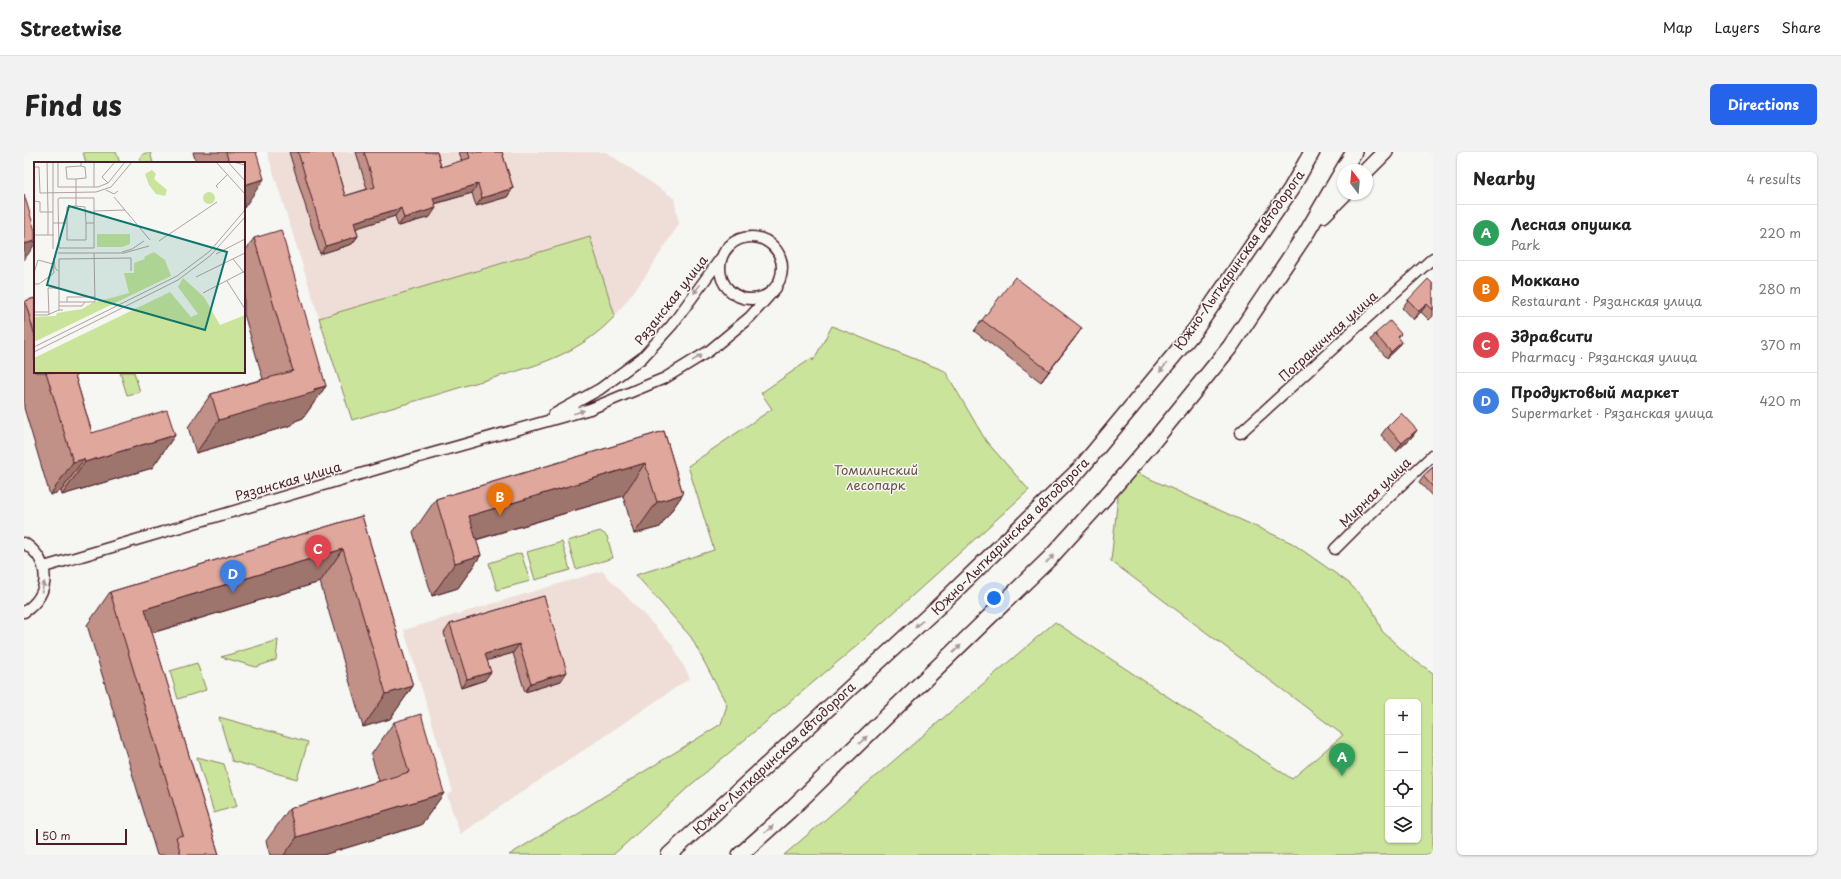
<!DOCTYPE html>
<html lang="en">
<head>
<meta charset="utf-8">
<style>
  :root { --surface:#fff; --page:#f2f2f2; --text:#222; --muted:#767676; --line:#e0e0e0; --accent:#2563eb }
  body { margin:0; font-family:"Playpen Sans",sans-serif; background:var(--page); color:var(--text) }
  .controls { position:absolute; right:12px; bottom:12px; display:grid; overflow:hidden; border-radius:6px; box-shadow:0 1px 3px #0004 }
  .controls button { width:36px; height:36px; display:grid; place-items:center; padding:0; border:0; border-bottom:1px solid var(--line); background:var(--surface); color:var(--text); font:20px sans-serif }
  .compass { position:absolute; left:1313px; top:12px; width:36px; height:36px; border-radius:50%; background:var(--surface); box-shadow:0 1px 3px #0004; rotate:344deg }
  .scale { position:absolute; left:12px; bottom:10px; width:91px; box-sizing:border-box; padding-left:4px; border:2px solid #4a1f2b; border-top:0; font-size:11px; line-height:14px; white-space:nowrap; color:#4a1f2b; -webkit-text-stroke:3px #f6f6f2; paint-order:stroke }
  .you { position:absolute; left:970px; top:446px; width:14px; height:14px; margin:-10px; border:3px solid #fff; border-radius:50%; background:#1a73e8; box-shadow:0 0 0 6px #1a73e833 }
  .badge { display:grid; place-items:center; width:26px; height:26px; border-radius:50%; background:var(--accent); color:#fff; font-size:13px; font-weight:700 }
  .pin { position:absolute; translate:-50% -33px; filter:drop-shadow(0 1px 2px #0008) }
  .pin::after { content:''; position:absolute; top:21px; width:14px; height:12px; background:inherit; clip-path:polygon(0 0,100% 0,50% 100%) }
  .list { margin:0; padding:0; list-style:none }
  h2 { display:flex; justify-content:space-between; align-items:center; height:52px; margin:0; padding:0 16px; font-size:17px }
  h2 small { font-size:13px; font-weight:400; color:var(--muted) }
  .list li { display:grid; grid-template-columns:26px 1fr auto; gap:12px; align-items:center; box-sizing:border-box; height:56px; padding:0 16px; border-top:1px solid var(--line) }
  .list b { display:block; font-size:15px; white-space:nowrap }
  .list p { margin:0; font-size:13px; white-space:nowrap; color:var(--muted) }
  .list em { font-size:13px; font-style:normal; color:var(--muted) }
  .icon { flex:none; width:22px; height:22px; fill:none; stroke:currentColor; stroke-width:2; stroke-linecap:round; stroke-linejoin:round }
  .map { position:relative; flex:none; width:1409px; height:703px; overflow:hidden; border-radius:6px }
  header { display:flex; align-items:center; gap:24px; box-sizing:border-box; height:56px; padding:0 20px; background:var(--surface); border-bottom:1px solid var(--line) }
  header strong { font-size:19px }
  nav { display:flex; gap:22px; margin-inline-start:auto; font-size:14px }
  .intro { display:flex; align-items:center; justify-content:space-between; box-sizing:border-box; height:96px; padding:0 24px }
  h1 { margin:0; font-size:28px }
  .button { padding:10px 18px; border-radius:6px; background:var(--accent); color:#fff; font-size:14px; font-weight:700 }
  main { display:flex; gap:24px; padding:0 24px }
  aside { flex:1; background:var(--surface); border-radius:6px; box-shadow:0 1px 3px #0004 }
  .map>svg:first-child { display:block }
</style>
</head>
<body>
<header>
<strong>Streetwise</strong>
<nav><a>Map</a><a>Layers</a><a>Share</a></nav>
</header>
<div class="intro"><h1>Find us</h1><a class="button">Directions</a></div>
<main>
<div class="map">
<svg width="1409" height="703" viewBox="0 0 1409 703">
  <rect width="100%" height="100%" fill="#f6f6f2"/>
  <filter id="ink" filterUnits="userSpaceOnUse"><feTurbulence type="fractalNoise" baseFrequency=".025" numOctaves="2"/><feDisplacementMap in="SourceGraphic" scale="8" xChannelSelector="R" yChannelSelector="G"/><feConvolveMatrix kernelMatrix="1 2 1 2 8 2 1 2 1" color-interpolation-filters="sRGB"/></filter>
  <g filter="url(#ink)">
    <!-- built -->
    <path fill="#efded8" d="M243 0H582L650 46 655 72 621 125 591 164 565 85 295 166Z
      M578 419 648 492 666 526 436 682 423 643 429 640 380 478Z"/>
    <!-- green -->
    <path fill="#cae49b" stroke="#8a8263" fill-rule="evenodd" d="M59 0H92L96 11H62Z
      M126 0 129 11H114L119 2Z
      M566 85 591 164C550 208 499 217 444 233 406 245 367 256 328 268L295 166Z
      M808 174 921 219 962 289 1005 338 835 492 669 631 589 703H485L697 572 703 553 667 485 612 423 690 398 664 314 748 257 737 241 788 206 789 209Z
      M96 220H110L116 240 103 243Z
      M1111 320 1268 391 1325 431 1348 456 1358 479 1387 506 1409 521V703H760L1031 470 1268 627 1319 583 1087 409 1095 335ZM1364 550H1394V688H1364Z
      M576 379 583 384 589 406 552 417 544 389Z
      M538 390 546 418 511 428 503 400Z
      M497 401 506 429 473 438 465 411Z
      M254 488 252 508 232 515 197 505Z
      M173 511 182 538 154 547 146 519Z
      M195 565 284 590 273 627 208 609Z
      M173 605 200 612 213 654 190 661Z"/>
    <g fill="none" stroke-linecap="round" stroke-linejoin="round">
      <defs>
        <path id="street" d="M696 116a31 31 0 1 1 62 0a31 31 0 1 1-62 0Z
          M529 263 576 237 618 206 648 173 697 106
          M1216 281 1409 106
          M0 391C27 408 28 442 0 460
          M1311 397 1344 364 1409 303
          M20 415 367 313 566 257 641 226 685 199 726 165 752 136"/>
        <path id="secondary" d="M1319 18 1330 0
          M1343 18 1361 0
          M1299 63 1320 42
          M645 703 914 455 1056 317 1171 178 1267 37 1288 0
          M716 703 765 659 1026 406 1075 352 1128 291 1206 195 1283 80 1319 18"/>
      </defs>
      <!-- street casing -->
      <use href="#street" stroke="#4a1f2b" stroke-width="13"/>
      <!-- secondary casing -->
      <use href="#secondary" stroke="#4a1f2b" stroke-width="18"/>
      <!-- street -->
      <use href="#street" stroke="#f6f6f2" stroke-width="10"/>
      <!-- secondary -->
      <use href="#secondary" stroke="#f6f6f2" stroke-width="15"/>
    </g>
    <!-- wall -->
    <path fill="#c19086" stroke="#4a1f2b" d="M169 0H232L220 11H172Z
      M265 0H308L321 44 343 37 332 0H413L417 15 438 9 435 0H478L489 36 483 45 452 54 448 41 411 52 406 65 374 74 371 64 332 76 334 84 328 92 296 102Z
      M230 86 302 234 279 266 271 269 268 273 172 301 164 275 187 242 239 227 220 162V101Z
      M1409 132V164L1405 168 1397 160 1389 168 1378 156 1384 148Z
      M11 146V220H50L68 281 151 283 128 316 38 343 37 339 26 343 0 256V150L1 149Z
      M958 168 1050 187 1017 230 950 179Z
      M1351 182H1377L1374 186 1378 190 1374 196 1363 206 1347 188Z
      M1363 275 1393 278 1387 286 1372 300 1357 283Z
      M640 279 659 342 636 375 610 382 599 344 452 388 457 403 434 436 408 444 389 380 412 347Z
      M1409 315V345L1395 330 1399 324Z
      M338 364 389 534 366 567 339 575 296 430 128 481 195 703H133L63 473 86 440Z
      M520 444 537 529 501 540 489 501 463 508 461 528 437 536 420 481 426 472Z
      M370 570 420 641 397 673 299 703H246L242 689 265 657 355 629 347 603Z"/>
    <!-- shaded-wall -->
    <path fill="#9d756d" stroke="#4a1f2b" d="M240 27 220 56V33Z
      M454 32 448 41 403 54 409 46Z
      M489 36 483 45 452 54 458 46Z
      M377 56 371 64 324 79 330 70Z
      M412 56 406 65 374 74 380 66Z
      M334 84 328 92 296 102 302 94Z
      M11 89V92L0 108V92Z
      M1403 152 1397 160 1389 168 1395 159Z
      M1058 176 1050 187 1017 230 1025 219Z
      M1378 190 1374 196 1363 206 1367 200Z
      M302 234 279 266 271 269 268 273 172 301 195 268Z
      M1393 278 1387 286 1372 300 1378 291Z
      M151 283 128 316 38 343 61 310Z
      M60 307 37 339 26 343 49 310Z
      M621 311 599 344 427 395 445 364Z
      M659 342 636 375 610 382 633 350Z
      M319 397 296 430 101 489 121 457Z
      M457 403 434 436 408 444 431 411Z
      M495 492 489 501 455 511 461 502Z
      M467 520 461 528 437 536 443 527Z
      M543 520 537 529 501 540 507 531Z
      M389 534 366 567 339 575 362 542Z
      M420 641 397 673 299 703H260L273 685Z"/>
    <!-- building -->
    <path fill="#e0a79c" stroke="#4a1f2b" d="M202 0H232L240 27 220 33V11H205Z
      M274 0H308L321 44 351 35 340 0H413L417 15 446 6 444 0H478L489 36 458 46 454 32 409 46 412 56 380 66 377 56 330 70 334 84 302 94Z
      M0 42 11 79V89L0 92Z
      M257 78 302 234 290 237 291 240 195 268 187 242 269 219 230 86Z
      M991 125 1058 176 1025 219 958 168Z
      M1404 127 1409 132V158L1403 152 1395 159 1384 148Z
      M11 146V184L1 149Z
      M1366 169 1377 182 1374 185 1378 190 1367 200 1351 182Z
      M22 220H50L68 281 143 258 151 283 61 310 60 307 49 310Z
      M1377 261 1393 278 1378 291 1363 275Z
      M640 279 659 342 633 350 621 311 445 364 457 403 431 411 412 347Z
      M1409 315V335L1399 324Z
      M338 364 389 534 362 542 319 397 121 457 195 703H157L152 685 159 683 86 440Z
      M520 444 543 520 507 531 495 492 461 502 467 520 443 527 426 472Z
      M397 562 420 641 273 685 265 657 385 620 370 570Z"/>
    <!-- one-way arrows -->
    <defs><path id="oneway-solid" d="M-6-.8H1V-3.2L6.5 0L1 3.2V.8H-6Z"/></defs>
    <g fill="#a99598">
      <use href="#oneway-solid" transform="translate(673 137) rotate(126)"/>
      <use href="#oneway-solid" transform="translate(673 206) rotate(-32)"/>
      <use href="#oneway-solid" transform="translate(1139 216) rotate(129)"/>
      <use href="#oneway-solid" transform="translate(555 260) rotate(-17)"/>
      <use href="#oneway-solid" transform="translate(1026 407) rotate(-46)"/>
      <use href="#oneway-solid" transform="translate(19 435) rotate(-74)"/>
      <use href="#oneway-solid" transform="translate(895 472) rotate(137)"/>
      <use href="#oneway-solid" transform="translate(933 497) rotate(-44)"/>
      <use href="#oneway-solid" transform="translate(839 588) rotate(-44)"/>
      <use href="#oneway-solid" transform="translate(745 677) rotate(-42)"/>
    </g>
  </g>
  <g text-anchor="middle" stroke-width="3" stroke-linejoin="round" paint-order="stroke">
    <!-- street labels -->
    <g font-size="13" fill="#4a1f2b" stroke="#f6f6f2">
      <text transform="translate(1215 108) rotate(-55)" y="5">Южно-Лыткаринская автодорога</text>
      <text transform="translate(647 148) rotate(-52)" y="5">Рязанская улица</text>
      <text transform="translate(1304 184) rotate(-42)" y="5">Пограничная улица</text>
      <text transform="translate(264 329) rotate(-16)" y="5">Рязанская улица</text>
      <text transform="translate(1351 340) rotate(-44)" y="5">Мирная улица</text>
      <text transform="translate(986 384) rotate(-45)" y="5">Южно-Лыткаринская автодорога</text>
      <text transform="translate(750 606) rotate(-43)" y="5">Южно-Лыткаринская автодорога</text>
    </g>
    <!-- park labels -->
    <g font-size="13" fill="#6a5047" stroke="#f6f6f2">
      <text x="852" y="323">Томилинский<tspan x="852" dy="15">лесопарк</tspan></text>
    </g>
  </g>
  <!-- overview -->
  <g transform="translate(10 10)">
    <rect width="211" height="211" fill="#f6f6f2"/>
    <path d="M118 8 122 12 120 17 133 28 131 34 122 32 115 23 111 12ZM169 36a6 6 0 1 1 12 0a6 6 0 1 1-12 0ZM63 72H96V82L88 85H63ZM120 90 131 98 137 114 0 180V155L22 154 23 151 48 147 58 141 95 131 90 111H100V101L111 97 110 95ZM149 116 170 135 186 163 211 153V211H0V196L136 130 157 155 164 152 144 125Z" fill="#cae49b"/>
    <path fill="none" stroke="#b1a0a2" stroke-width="1" d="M13 0 14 50H19M19 0V87M24 0V25H42V17L52 16 51 5 47 4V0M60 0V25M81 0 68 15 74 21 91 0M182 0 211 32M194 0 211 19M199 0 211 3M0 5H5L6 31 62 30 77 25 98 0M42 17H33L32 5 47 4M184 26 182 24 193 13M72 28 80 32 84 29M80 35 116 78M0 39 6 40V50H14V73M42 44 33 45V78H52V61M60 49 91 48M19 61H32M60 61V86H25L24 37 25 36H60V61H52L51 45 42 44V25H64L74 21M0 73H20M125 79 183 40M88 90 98 87 110 79M24 91H90L115 84M182 92 211 77M20 96 21 106 24 109M199 97 211 112M0 111 4 98 19 102 20 111 5 122H0M162 115 211 91M193 119 211 147M169 131 211 109M25 140H33V135H61M33 140H61L60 91M25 144H48L51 140M29 148H25V97L97 96V109M0 150H15M0 153H13L25 148M15 153 14 126H24M0 185 143 114 176 89 211 48M0 190 144 118 176 94 211 55"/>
    <path fill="#0f766e" fill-opacity="0.15" stroke="#0f766e" stroke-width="2" d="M35 44 193 90 171 168 13 123Z"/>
    <rect width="211" height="211" fill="none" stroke="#4a1f2b" stroke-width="2"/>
  </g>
</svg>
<div class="controls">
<button>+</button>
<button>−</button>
<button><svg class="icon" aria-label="locate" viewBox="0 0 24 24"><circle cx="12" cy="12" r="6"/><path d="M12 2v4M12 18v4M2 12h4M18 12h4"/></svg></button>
<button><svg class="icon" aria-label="layers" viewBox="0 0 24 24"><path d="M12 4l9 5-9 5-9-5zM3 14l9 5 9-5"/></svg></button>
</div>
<svg class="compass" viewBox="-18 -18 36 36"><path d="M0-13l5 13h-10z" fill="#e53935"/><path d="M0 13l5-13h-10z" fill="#767676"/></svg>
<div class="scale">50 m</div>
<div class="you"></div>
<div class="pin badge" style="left:1318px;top:624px;background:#2e9e5b">A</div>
<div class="pin badge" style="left:476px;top:364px;background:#e8710a">B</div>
<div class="pin badge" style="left:294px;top:416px;background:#e0444e">C</div>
<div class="pin badge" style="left:209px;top:441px;background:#3f7fe0">D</div>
</div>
<aside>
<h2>Nearby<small>4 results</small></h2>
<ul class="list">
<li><span class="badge" style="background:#2e9e5b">A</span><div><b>Лесная опушка</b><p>Park</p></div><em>220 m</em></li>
<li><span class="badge" style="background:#e8710a">B</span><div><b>Моккано</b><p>Restaurant · Рязанская улица</p></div><em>280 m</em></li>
<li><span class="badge" style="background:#e0444e">C</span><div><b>Здравсити</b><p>Pharmacy · Рязанская улица</p></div><em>370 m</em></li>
<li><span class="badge" style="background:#3f7fe0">D</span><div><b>Продуктовый маркет</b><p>Supermarket · Рязанская улица</p></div><em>420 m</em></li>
</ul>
</aside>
</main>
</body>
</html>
